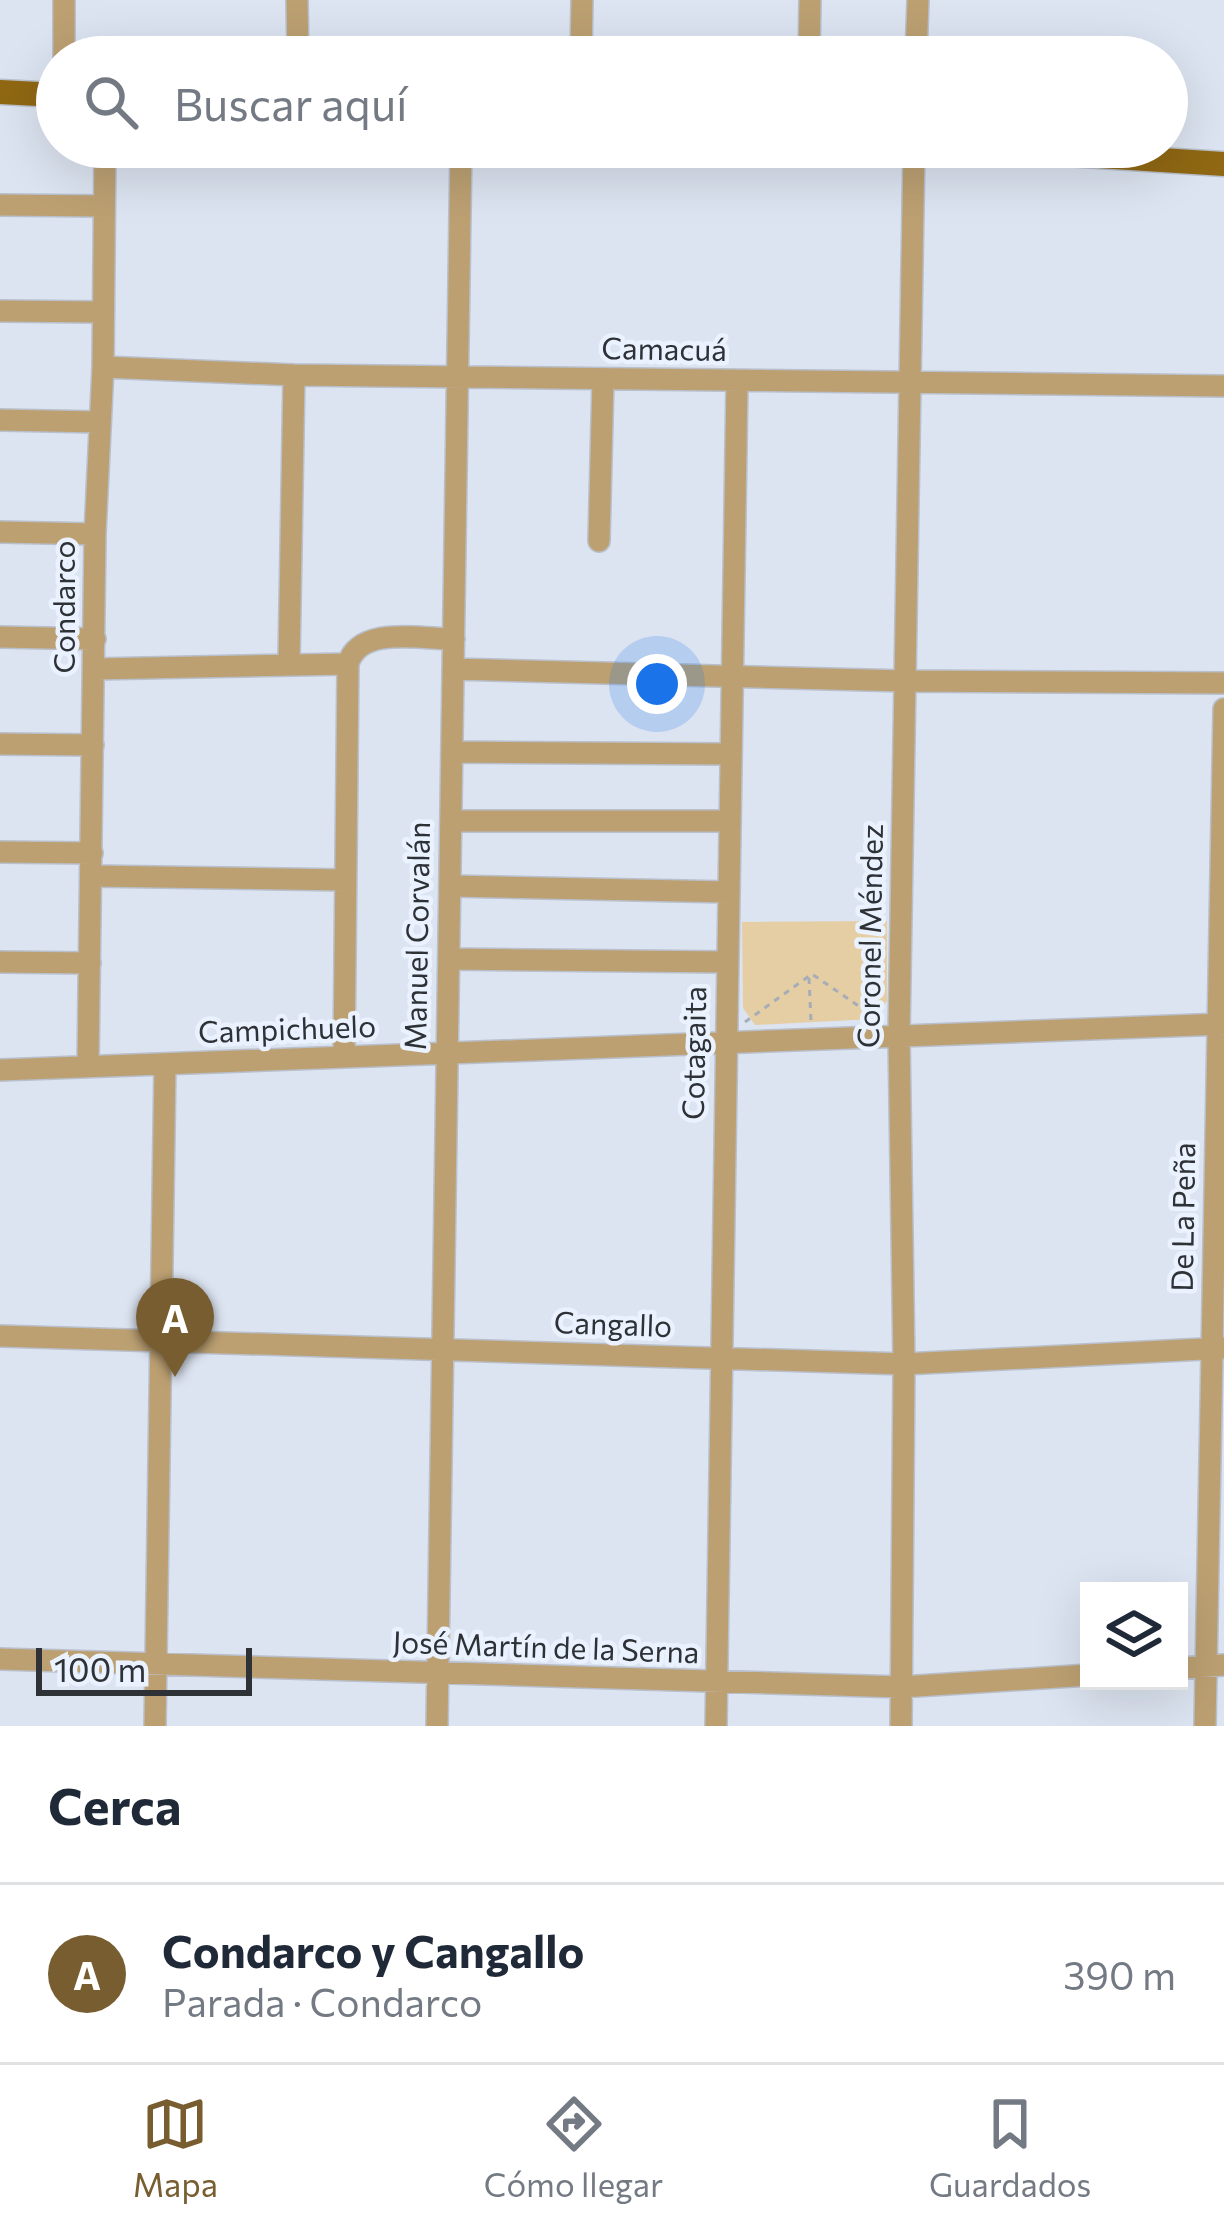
<!DOCTYPE html>
<html lang="es">
<head>
<meta charset="utf-8">
<style>
  :root { --surface:#fff; --page:#f6f6f7; --text:#1f2937; --muted:#747a83; --line:#e0e1e3; --accent:#775d2f }
  body { margin:0; font-family:Commissioner,sans-serif; background:var(--page); color:var(--text) }
  .controls { position:absolute; right:36px; bottom:36px; display:grid; overflow:hidden; border-radius:0px; box-shadow:0 12px 48px #0002 }
  .controls button { width:108px; height:108px; display:grid; place-items:center; padding:0; border:0; border-bottom:3px solid var(--line); background:var(--surface); color:var(--text); font:60px sans-serif }
  .scale { position:absolute; left:36px; bottom:30px; width:216px; box-sizing:border-box; padding-left:12px; border:6px solid #2e3136; border-top:0; font-size:33px; line-height:42px; white-space:nowrap; color:#2e3136; -webkit-text-stroke:9px #e9f2fe; paint-order:stroke }
  .you { position:absolute; left:657px; top:684px; width:42px; height:42px; margin:-30px; border:9px solid #fff; border-radius:50%; background:#1a73e8; box-shadow:0 0 0 18px #1a73e833 }
  .badge { display:grid; place-items:center; width:78px; height:78px; border-radius:50%; background:var(--accent); color:#fff; font-size:39px; font-weight:700 }
  .pin { position:absolute; translate:-50% -99px; filter:drop-shadow(0 3px 6px #0008) }
  .pin::after { content:''; position:absolute; top:63px; width:42px; height:36px; background:inherit; clip-path:polygon(0 0,100% 0,50% 100%) }
  .list { margin:0; padding:0; list-style:none }
  h2 { display:flex; justify-content:space-between; align-items:center; height:156px; margin:0; padding:0 48px; font-size:51px }
  h2 small { font-size:39px; font-weight:400; color:var(--muted) }
  .list li { display:grid; grid-template-columns:78px 1fr auto; gap:36px; align-items:center; box-sizing:border-box; height:180px; padding:0 48px; border-top:3px solid var(--line) }
  .list b { display:block; font-size:45px; white-space:nowrap }
  .list p { margin:0; font-size:39px; white-space:nowrap; color:var(--muted) }
  .list em { font-size:39px; font-style:normal; color:var(--muted) }
  .icon { flex:none; width:66px; height:66px; fill:none; stroke:currentColor; stroke-width:2; stroke-linecap:round; stroke-linejoin:round }
  .map { position:relative; flex:none; width:1224px; height:1726px; overflow:hidden }
  .search { position:absolute; background:var(--surface); box-shadow:0 12px 48px #0002; left:36px; right:36px; top:36px; height:132px; display:flex; align-items:center; gap:30px; box-sizing:border-box; padding:0 42px; border-radius:66px; color:var(--muted); font-size:45px }
  .sheet { height:336px; background:var(--surface) }
  nav { display:flex; justify-content:space-around; align-items:center; box-sizing:border-box; height:168px; border-top:3px solid var(--line); background:var(--surface); font-size:33px; color:var(--muted) }
  nav a { display:grid; justify-items:center; gap:6px }
  nav .on { color:var(--accent) }
  .map>svg:first-child { display:block }
</style>
</head>
<body>
<div class="map">
<svg width="1224" height="1726" viewBox="0 0 1224 1726">
  <rect width="100%" height="100%" fill="#dce4f1"/>
  <!-- green -->
  <path fill="#e5cda4" d="M887 921V1001L873 1019 755 1025 743 1008 742 922Z"/>
  <g fill="none" stroke-linecap="round" stroke-linejoin="round">
    <defs>
      <path id="minor" d="M64 0V57
        M297 0 298 57
        M581 57 582 0
        M809 57 810 0
        M916 57 918 0
        M0 205 104 206
        M0 311 102 312
        M103 367 294 375 1224 386
        M0 420 99 422
        M0 532 95 534
        M599 541 603 379
        M0 637 95 639
        M289 662 294 375
        M95 669 348 664C359 625 422 639 454 639
        M454 669 905 681 1224 683
        M0 744 93 745
        M452 752 729 754
        M451 821H729
        M0 852 92 853
        M92 876 345 880
        M450 886 728 892
        M450 959 727 962
        M0 962 90 963
        M344 1057 348 664
        M88 1066 95 534 103 367 105 147
        M0 1070 1224 1024
        M0 1336 904 1364 1224 1348
        M0 1659 901 1687 1089 1675
        M1179 1668 1224 1665
        M155 1726 165 1064
        M437 1726 461 147
        M716 1726 737 382
        M901 1726 904 1364 899 1036 914 147
        M1205 1726 1224 709"/>
      <path id="major" d="M0 92 57 95
        M958 147 1224 164"/>
    </defs>
    <!-- minor casing -->
    <use href="#minor" stroke="#b9c0cc" stroke-width="24"/>
    <!-- major casing -->
    <use href="#major" stroke="#b9c0cc" stroke-width="27"/>
    <!-- path -->
    <path stroke="#a6adb7" stroke-width="3" stroke-dasharray="6 6" stroke-linecap="butt" d="M809 978 811 1022
      M745 1022 812 974 879 1020"/>
    <!-- minor -->
    <use href="#minor" stroke="#bca072" stroke-width="21"/>
    <!-- major -->
    <use href="#major" stroke="#906813" stroke-width="24"/>
  </g>
  <g text-anchor="middle" stroke-width="9" stroke-linejoin="round" paint-order="stroke">
    <!-- street labels -->
    <g font-size="30" fill="#2e3136" stroke="#e9f2fe">
      <text transform="translate(664 350) rotate(1)" y="10">Camacuá</text>
      <text transform="translate(65 607) rotate(-90)" y="10">Condarco</text>
      <text transform="translate(418 936) rotate(-89)" y="10">Manuel Corvalán</text>
      <text transform="translate(871 936) rotate(-89)" y="10">Coronel Méndez</text>
      <text transform="translate(287 1030) rotate(-2)" y="10">Campichuelo</text>
      <text transform="translate(695 1053) rotate(-89)" y="10">Cotagaita</text>
      <text transform="translate(1184 1217) rotate(-89)" y="10">De La Peña</text>
      <text transform="translate(613 1325) rotate(2)" y="10">Cangallo</text>
      <text transform="translate(546 1648) rotate(2)" y="10">José Martín de la Serna</text>
    </g>
  </g>
</svg>
<div class="controls">
<button><svg class="icon" aria-label="layers" viewBox="0 0 24 24"><path d="M12 4l9 5-9 5-9-5zM3 14l9 5 9-5"/></svg></button>
</div>
<div class="scale">100 m</div>
<div class="you"></div>
<div class="pin badge" style="left:175px;top:1377px">A</div>
<div class="search"><svg class="icon" aria-label="search" viewBox="0 0 24 24"><circle cx="10" cy="10" r="6"/><path d="M15 15l6 6"/></svg>Buscar aquí</div>
</div>
<section class="sheet">
<h2>Cerca<small></small></h2>
<ul class="list">
<li><span class="badge">A</span><div><b>Condarco y Cangallo</b><p>Parada · Condarco</p></div><em>390 m</em></li>
</ul>
</section>
<nav>
<a class="on"><svg class="icon" aria-label="map" viewBox="0 0 24 24"><path d="M3 6l6-2 6 2 6-2v14l-6 2-6-2-6 2zM9 4v14M15 6v14"/></svg>Mapa</a>
<a><svg class="icon" aria-label="directions" viewBox="0 0 24 24"><path d="M12 3l9 9-9 9-9-9zM9 14v-3h6M13 9l2 2-2 2"/></svg>Cómo llegar</a>
<a><svg class="icon" aria-label="saved" viewBox="0 0 24 24"><path d="M7 4h10v16l-5-4-5 4z"/></svg>Guardados</a>
</nav>
</body>
</html>
